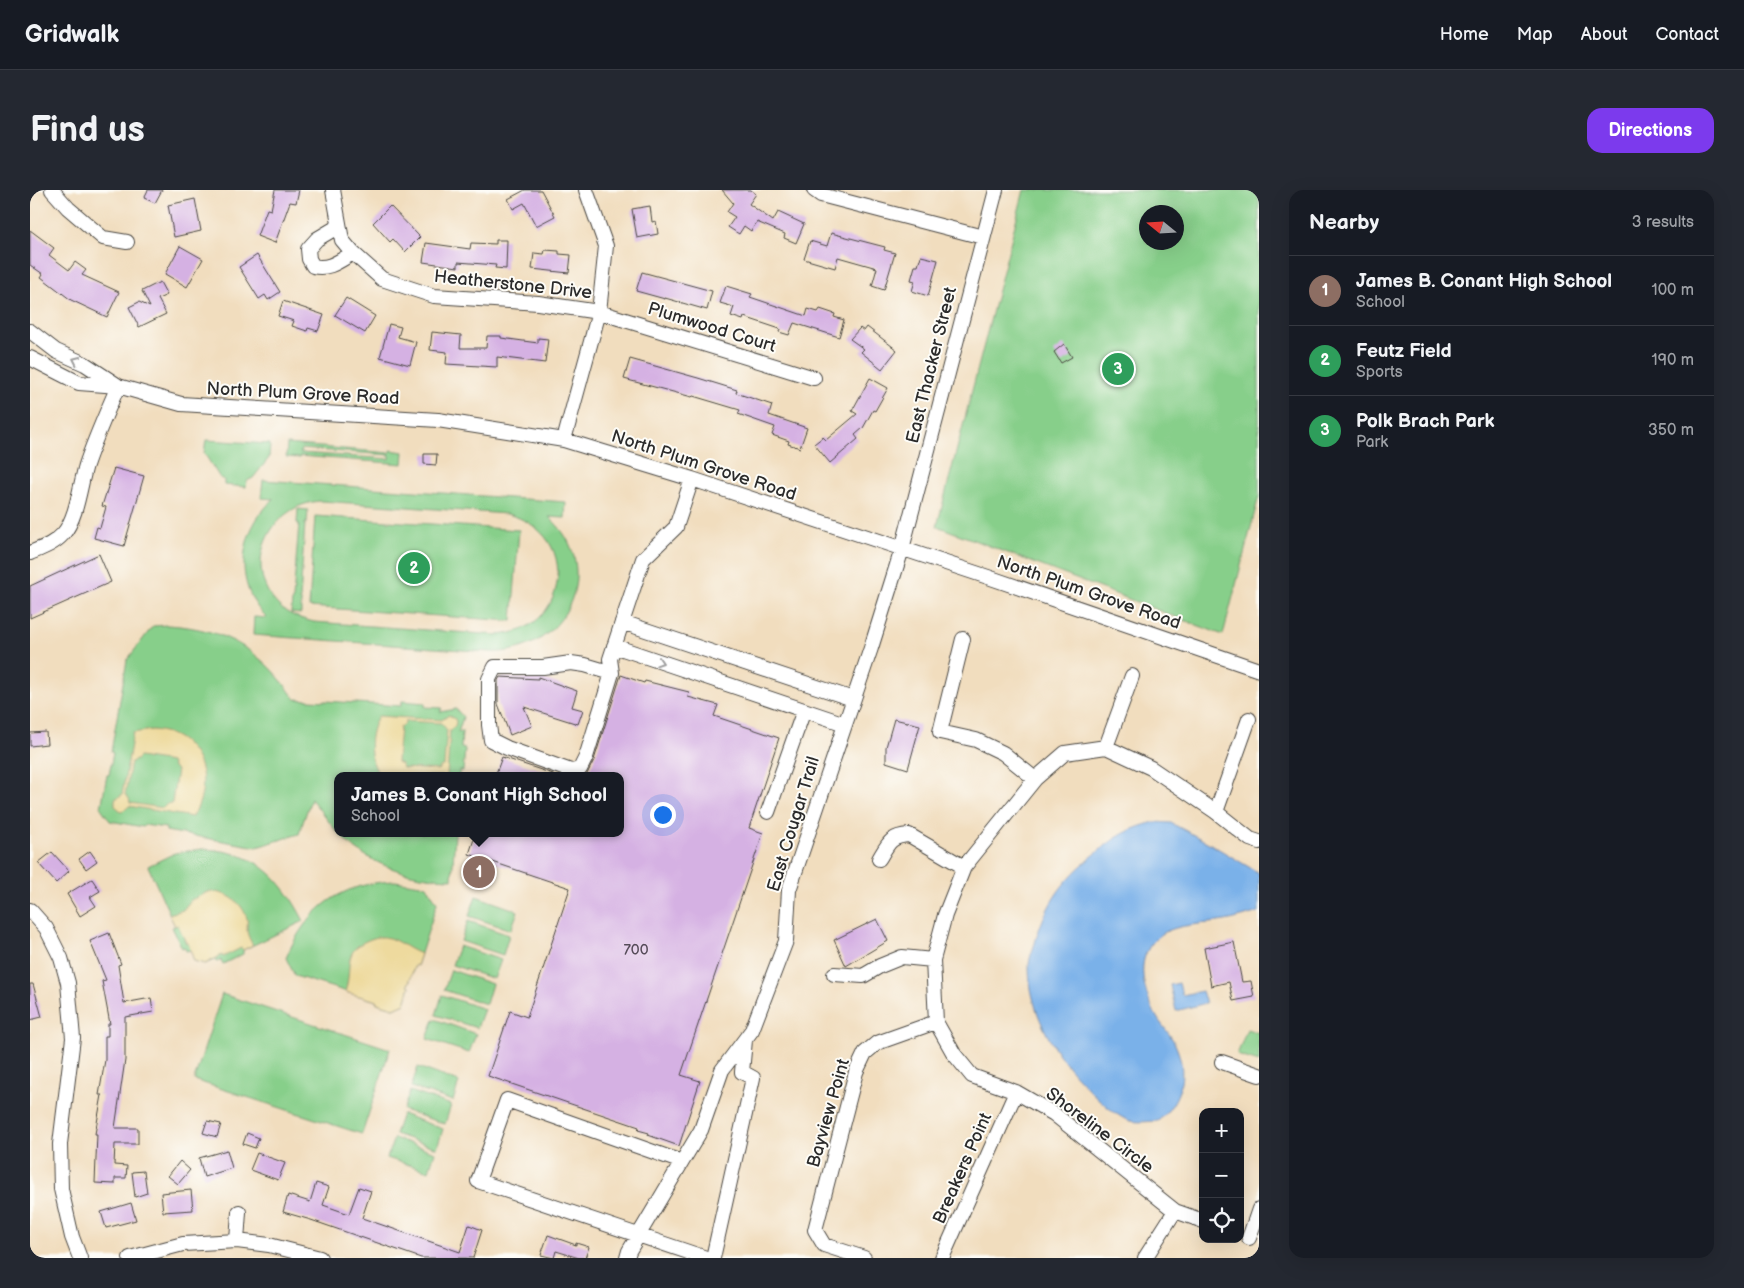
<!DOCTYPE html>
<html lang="en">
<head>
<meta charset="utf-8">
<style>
  :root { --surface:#171b24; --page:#242831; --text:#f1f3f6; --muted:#9ea1a6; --line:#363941; --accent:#7c3aed }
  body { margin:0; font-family:"Balsamiq Sans",sans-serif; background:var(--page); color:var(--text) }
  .controls { position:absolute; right:15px; bottom:15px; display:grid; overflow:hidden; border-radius:10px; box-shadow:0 5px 20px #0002 }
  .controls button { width:45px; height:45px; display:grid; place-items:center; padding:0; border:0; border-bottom:1px solid var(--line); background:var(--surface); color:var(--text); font:25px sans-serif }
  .compass { position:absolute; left:1109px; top:15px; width:45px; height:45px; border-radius:50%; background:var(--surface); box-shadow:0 5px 20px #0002; rotate:288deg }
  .you { position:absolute; left:632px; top:624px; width:18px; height:18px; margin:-12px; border:4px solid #fff; border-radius:50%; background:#1a73e8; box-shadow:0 0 0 8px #1a73e833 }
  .badge { display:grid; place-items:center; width:32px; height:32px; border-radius:50%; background:var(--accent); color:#fff; font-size:16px; font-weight:700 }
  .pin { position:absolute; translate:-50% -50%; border:2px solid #fff; box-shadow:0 1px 5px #0006 }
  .popup { position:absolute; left:304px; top:582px; width:290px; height:65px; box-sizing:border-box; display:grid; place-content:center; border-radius:10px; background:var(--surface); filter:drop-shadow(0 1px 4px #0005); font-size:16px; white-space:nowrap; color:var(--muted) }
  .popup b { font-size:19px; color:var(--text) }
  .popup::after { content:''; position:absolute; left:50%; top:100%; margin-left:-10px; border:10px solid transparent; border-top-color:var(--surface) }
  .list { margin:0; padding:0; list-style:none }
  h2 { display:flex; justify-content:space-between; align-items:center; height:65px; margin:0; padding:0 20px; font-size:21px }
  h2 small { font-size:16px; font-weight:400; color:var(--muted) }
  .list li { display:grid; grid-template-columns:32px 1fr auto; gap:15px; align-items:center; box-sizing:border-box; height:70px; padding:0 20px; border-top:1px solid var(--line) }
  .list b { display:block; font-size:19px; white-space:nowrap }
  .list p { margin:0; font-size:16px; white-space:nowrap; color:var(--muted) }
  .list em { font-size:16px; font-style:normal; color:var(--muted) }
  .icon { flex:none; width:28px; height:28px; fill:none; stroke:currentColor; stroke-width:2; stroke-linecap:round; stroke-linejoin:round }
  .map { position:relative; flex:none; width:1229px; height:1068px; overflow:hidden; border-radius:15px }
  header { display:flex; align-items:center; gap:30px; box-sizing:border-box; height:70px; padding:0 25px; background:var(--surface); border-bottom:1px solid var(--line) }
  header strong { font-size:24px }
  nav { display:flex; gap:28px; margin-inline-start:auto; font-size:18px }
  .intro { display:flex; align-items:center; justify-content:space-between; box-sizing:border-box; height:120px; padding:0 30px }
  h1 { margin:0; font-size:35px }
  .button { padding:12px 22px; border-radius:15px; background:var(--accent); color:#fff; font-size:18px; font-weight:700 }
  main { display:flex; gap:30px; padding:0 30px }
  aside { flex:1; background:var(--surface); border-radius:15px; box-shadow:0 5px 20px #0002 }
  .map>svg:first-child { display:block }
</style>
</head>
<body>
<header>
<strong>Gridwalk</strong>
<nav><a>Home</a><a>Map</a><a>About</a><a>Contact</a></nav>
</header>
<div class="intro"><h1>Find us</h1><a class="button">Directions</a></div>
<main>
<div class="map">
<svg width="1229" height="1068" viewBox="0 0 1229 1068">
  <rect width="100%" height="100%" fill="#fdfcf7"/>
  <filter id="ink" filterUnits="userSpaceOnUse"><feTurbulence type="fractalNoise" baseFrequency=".02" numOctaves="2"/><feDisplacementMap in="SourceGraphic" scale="10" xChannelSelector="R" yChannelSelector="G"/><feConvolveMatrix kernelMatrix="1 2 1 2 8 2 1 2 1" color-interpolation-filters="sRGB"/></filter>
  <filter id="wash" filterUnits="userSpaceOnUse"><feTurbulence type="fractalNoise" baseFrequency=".0096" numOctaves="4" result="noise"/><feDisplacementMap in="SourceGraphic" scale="20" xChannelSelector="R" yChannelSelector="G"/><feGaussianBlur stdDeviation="1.12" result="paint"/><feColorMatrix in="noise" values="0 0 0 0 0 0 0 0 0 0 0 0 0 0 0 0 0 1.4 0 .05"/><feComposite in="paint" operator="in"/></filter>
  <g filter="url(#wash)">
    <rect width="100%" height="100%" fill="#f1ddbe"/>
    <!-- green -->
    <path fill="#87cf8a" stroke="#597d5a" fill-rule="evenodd" d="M994 0H1229V306L1193 445 907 336ZM1116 22H1146V52H1116Z
      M176 250 240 254 239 268 223 288 217 291 216 297 194 295V290L190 288 174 263Z
      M257 254 360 263V260L374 262 373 274 270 266V268L256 267ZM271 259 360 265V269L270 263Z
      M233 290 536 312 535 328 519 327C577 378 535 466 459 462L223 445 224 427 237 428C202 395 209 339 244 309L231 308ZM291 311 477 324C513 333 536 363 525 402 521 415 512 428 500 435 491 441 479 444 468 445L284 432C272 429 258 425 249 416 210 378 239 314 291 311Z
      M268 319 278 320 277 333H275L270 410H271V424L261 423 262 410 263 409 269 333H267Z
      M285 326 489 340 482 431 279 417Z
      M137 435C196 438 232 461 265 509L371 516 372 511 395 513V517L412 518 410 522 426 519 433 527 428 543 432 541 431 558 435 559 433 581H429V586H308V643L281 609 269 644 227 657 136 641V638L114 635 113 637 80 631 71 618 77 585H79L83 563 81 562 97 470 123 436Z
      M308 643H425L422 689C379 688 338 675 308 643Z
      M172 659C226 661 250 685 274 731L213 760V764L193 774 191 770 187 772 184 770 175 774 164 771 161 760 156 761 155 757 152 758 142 737 145 736 118 676 145 663Z
      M365 691 397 696 407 713 387 776 385 775 378 795 380 796 375 813 364 818 347 813V811L265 786 256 768C277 718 311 693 365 691Z
      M446 706 488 721 481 740 439 726Z
      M438 731 479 745 473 765 431 751Z
      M429 756 471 770 464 789 422 775Z
      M421 780 462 794 456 814 414 800Z
      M192 804 360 859 332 944 164 890Z
      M412 805 454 819 447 838 406 825Z
      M404 829 446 844 439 863 397 849Z
      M1217 839 1229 843V872L1207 865Z
      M388 877 429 892 423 911 381 897Z
      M380 901 421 915 415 934 373 920Z
      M372 924 413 939 407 958 365 944Z
      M364 948 405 962 399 981 357 968Z"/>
    <!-- sand -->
    <path fill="#eeda9e" stroke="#8c8264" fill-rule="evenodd" d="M419 525 425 529C427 534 425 537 420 540L417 586H350C337 567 338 545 348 526L412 530ZM376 531 411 533 417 540 414 575 410 577 408 580 373 578 371 574 367 572 370 537 374 535Z
      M122 540C167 543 187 590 162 627L99 616 96 619 91 621 85 616V609L92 605 103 543ZM109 567 141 572 143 577 147 580 142 613 137 614 133 618 100 613 99 608 95 605 101 572 106 570Z
      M178 702C196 701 212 711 217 729 218 734 216 740 218 745 219 748 221 752 223 755L213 760 211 758 193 767 192 765 175 774 164 771 158 753H156L148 735 145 736 139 724 153 720 161 710Z
      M347 747C365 745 375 759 391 764L387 776 385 775 378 795 380 796 375 813 364 818 347 813V811L315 802C324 775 309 758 347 747Z"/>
    <!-- water -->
    <path fill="#7ab1e9" stroke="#526e8a" d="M1125 632 1141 633 1177 652 1229 683V722C1218 725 1207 729 1195 731 1178 734 1146 734 1132 744 1103 765 1112 796 1125 824 1130 834 1139 842 1144 852 1159 882 1152 910 1128 931 1120 931 1109 933 1101 931 1086 928 1062 903 1051 891 1021 860 999 819 999 776 999 768 1003 760 1005 753 1015 717 1030 693 1059 669 1082 650 1095 639 1125 632Z
      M1149 793 1152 805 1172 801 1176 813 1146 821 1140 795Z"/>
    <g id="blocks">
      <!-- building -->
      <path fill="#d5b1e3" d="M118 0H132L125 13 114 8Z
        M245 0H269L266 13 260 12 245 53 227 46 237 19 241 20Z
        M495 0H511L525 26 506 36 494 13 483 19 478 9Z
        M692 0H721L726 4 719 14 743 31 748 22 774 34 766 53 754 48 755 44 727 32 721 41 714 36 709 44 698 37 705 27 697 22 703 13Z
        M165 9 171 41 144 47 138 15Z
        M360 16 390 47 375 62 363 49 360 52 343 33Z
        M620 16 622 32 626 31 628 44 607 48 602 19Z
        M0 40 24 58 19 65 39 80 45 72 56 80 52 85 89 102 77 127 41 110 11 87 13 84 0 75Z
        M801 43 855 57 854 60 865 63 854 100 842 96 847 78 808 67 805 78 774 69 780 51 797 56Z
        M466 50H477L476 79 465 78 466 75 428 72V77L393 72 396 53 440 59 441 53 466 54Z
        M150 56 173 69 157 97 135 84Z
        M515 60 529 61V64L541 65 539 83 502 79 504 63 514 64Z
        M227 65 250 102 238 110 235 105 229 109 209 77Z
        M891 66 908 70 898 106 882 101 885 91 881 90 885 76H888Z
        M612 82 682 101 677 120 635 108V109L606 101Z
        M130 92 137 105 128 109 136 124 109 137 99 117 109 112 120 117 112 101Z
        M696 96 722 104 720 107 776 126 778 119 788 122 790 119 805 124 804 127 814 130 809 147 764 133 759 145 749 142 750 139 714 127 713 130 701 126 704 117 690 113Z
        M316 108 345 126 335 143 305 125Z
        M253 111 294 125 288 141 278 138 277 141 262 136 264 131 248 126Z
        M359 134 371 137 368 147 386 152 380 175 350 167Z
        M837 137 867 160 852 179 831 162 834 159 820 149 830 138 834 141Z
        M402 142 431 145 430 158H456L457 146H471V148L508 153V148L518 149 515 173 467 167V177L416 174 417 162 400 160Z
        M1034 154 1042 167 1031 173 1024 162Z
        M600 169 668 188 707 200 706 203 742 215 739 225 777 238 770 258 758 254 759 251 742 245 745 237 708 224 710 220 663 206 662 207 594 189Z
        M840 188 858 198 845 221 843 220 833 238 825 245 828 249 800 273 784 254 793 247 796 250 827 224 822 221Z
        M394 264H407L406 275 394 274Z
        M84 278 114 286 94 356 64 348 67 337 70 338 76 317 72 316Z
        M69 364 81 392 0 428V396Z
        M591 485 614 493 615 491 659 502 658 507 688 515 684 526 749 548 719 638 733 643 651 885 670 891 649 956 618 945 619 943 608 940 609 937 458 886 480 821 497 827 540 698 439 664 446 643H590V586H556L564 570Z
        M470 487 508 489V487L547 501 542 517 553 520 548 534 494 517 502 536 480 545 468 514V490Z
        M864 529 890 535 878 579 856 572V557Z
        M16 542 17 554 0 556V543Z
        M472 567 523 584V586H465Z
        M60 661 67 671 56 679 49 669Z
        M22 662 39 681 26 693 8 673Z
        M62 689 70 701 60 707 66 716 50 726 37 704Z
        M847 729 858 751 816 776 804 750Z
        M79 743 91 774 88 775 94 813 121 808 123 822 95 827V870L85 938H108V954H85L84 975 97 976 96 988H85V994L65 993 67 944H65L72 905H69L75 870V846H78V834H80L72 791 76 790 60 751Z
        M1204 752 1212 792 1221 791 1224 807 1203 811 1199 792 1181 796 1174 758Z
        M0 794H3L12 827 0 830Z
        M177 931 191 934 187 947 173 943Z
        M217 943 229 948 225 958 213 954Z
        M197 960 202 978 174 987 169 968Z
        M227 963 255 973 248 990 220 980Z
        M150 971 160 980 148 994 138 986Z
        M114 981 117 1003 105 1007 102 982Z
        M286 993 299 997 293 1015 319 1024 329 997 341 1001 332 1028 430 1062 439 1035 452 1040 443 1068H391L281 1030 253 1022 258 1005 280 1012Z
        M161 1000 163 1020 133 1022 131 1003Z
        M101 1013 106 1030 76 1038 71 1022Z
        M518 1045 546 1055V1053L559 1057 555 1068H549L526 1061 524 1068 511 1065Z"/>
    </g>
  </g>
  <g filter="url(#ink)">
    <use href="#blocks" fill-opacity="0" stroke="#494641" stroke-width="1"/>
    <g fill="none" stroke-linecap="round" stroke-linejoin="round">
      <defs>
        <path id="minor" d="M22 0 38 18 73 48 97 52
          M303 0 312 50 323 63 352 89 404 106 508 113 569 122 784 188
          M784 0 791 5 953 47
          M309 36 287 49 278 59 279 69 283 76C299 80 309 71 323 63
          M0 141 26 161 55 174 87 195
          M0 168 49 193 88 196 151 214 408 230 534 250 662 289 958 387 1229 480
          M534 250 569 122 576 56 556 0
          M0 363C12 358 24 354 33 344 47 328 50 295 56 275 65 248 77 222 88 196
          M592 432 823 509
          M933 449 910 542 946 550 973 563 1005 589
          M584 456 815 534
          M582 483 555 475 541 473 513 477H465L459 489V535L461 550 477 558 541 581 550 579 556 567 582 483 580 469 613 369 646 337 662 289
          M1076 557 1102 486
          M738 622 774 520
          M1186 622 1219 529
          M849 669C858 654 860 646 879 645L934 677
          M0 720 16 738 31 768 38 793 43 848 30 954 31 999 42 1047 50 1068
          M804 784 833 786 850 776 872 767 903 770
          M1192 872 1229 885
          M652 972 477 910 448 991 676 1068
          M1173 1031 1145 1021 1024 924 986 902 942 886 924 864 906 832 903 770 915 725 934 677 1005 589 1035 563 1076 557 1121 578 1186 622 1220 649 1229 652
          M1219 1048 1229 1019
          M207 1051 209 1022
          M100 1068 153 1054 207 1051 239 1055 290 1068
          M597 1068 599 1061 671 940 692 880 722 840 756 751 759 700 841 458 872 359 966 0
          M683 1068 723 888 712 882 715 850
          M834 1068 794 1055 785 1040 826 882 835 863 847 853 906 832
          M912 1068 986 902
          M1115 1068 1145 1021"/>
      </defs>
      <!-- minor casing -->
      <use href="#minor" stroke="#494641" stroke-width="16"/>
      <!-- minor -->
      <use href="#minor" stroke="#fff" stroke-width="14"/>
    </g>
    <!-- one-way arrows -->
    <defs><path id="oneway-chevron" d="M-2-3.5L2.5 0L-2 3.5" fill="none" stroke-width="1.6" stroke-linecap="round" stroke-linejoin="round" transform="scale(1.25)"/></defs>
    <g stroke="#a0a0a0">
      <use href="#oneway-chevron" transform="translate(46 170) rotate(-155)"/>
      <use href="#oneway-chevron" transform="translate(630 472) rotate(18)"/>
    </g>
  </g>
  <g text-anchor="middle" stroke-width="4" stroke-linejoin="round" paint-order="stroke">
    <!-- number labels -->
    <g font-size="15" fill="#564c59">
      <text x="606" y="765">700</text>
    </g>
    <!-- street labels -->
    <g font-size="18" fill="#2b2b2b" stroke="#fdfcf7">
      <text transform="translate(483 94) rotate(6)" y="6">Heatherstone Drive</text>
      <text transform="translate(682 137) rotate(17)" y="6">Plumwood Court</text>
      <text transform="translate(901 175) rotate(-76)" y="6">East Thacker Street</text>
      <text transform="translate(273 203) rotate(3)" y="6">North Plum Grove Road</text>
      <text transform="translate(674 275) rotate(18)" y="6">North Plum Grove Road</text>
      <text transform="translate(1059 402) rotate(19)" y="6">North Plum Grove Road</text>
      <text transform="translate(763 634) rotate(-73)" y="6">East Cougar Trail</text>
      <text transform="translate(798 923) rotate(-74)" y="6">Bayview Point</text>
      <text transform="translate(1070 940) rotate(37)" y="6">Shoreline Circle</text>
      <text transform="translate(932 978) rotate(-66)" y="6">Breakers Point</text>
    </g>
  </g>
</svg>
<div class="controls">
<button>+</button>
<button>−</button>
<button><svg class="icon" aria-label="locate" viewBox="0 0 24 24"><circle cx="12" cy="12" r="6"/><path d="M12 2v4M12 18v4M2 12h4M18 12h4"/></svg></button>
</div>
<svg class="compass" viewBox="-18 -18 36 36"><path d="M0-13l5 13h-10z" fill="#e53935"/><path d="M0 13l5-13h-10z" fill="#9ea1a6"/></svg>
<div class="you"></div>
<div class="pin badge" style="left:449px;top:682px;background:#8d6e63">1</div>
<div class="popup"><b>James B. Conant High School</b>School</div>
<div class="pin badge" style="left:384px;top:378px;background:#2e9e5b">2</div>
<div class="pin badge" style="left:1088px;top:179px;background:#2e9e5b">3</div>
</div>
<aside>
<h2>Nearby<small>3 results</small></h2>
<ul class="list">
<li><span class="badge" style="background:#8d6e63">1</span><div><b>James B. Conant High School</b><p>School</p></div><em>100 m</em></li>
<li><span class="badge" style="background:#2e9e5b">2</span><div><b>Feutz Field</b><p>Sports</p></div><em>190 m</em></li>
<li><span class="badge" style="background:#2e9e5b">3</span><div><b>Polk Brach Park</b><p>Park</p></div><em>350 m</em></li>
</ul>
</aside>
</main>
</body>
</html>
